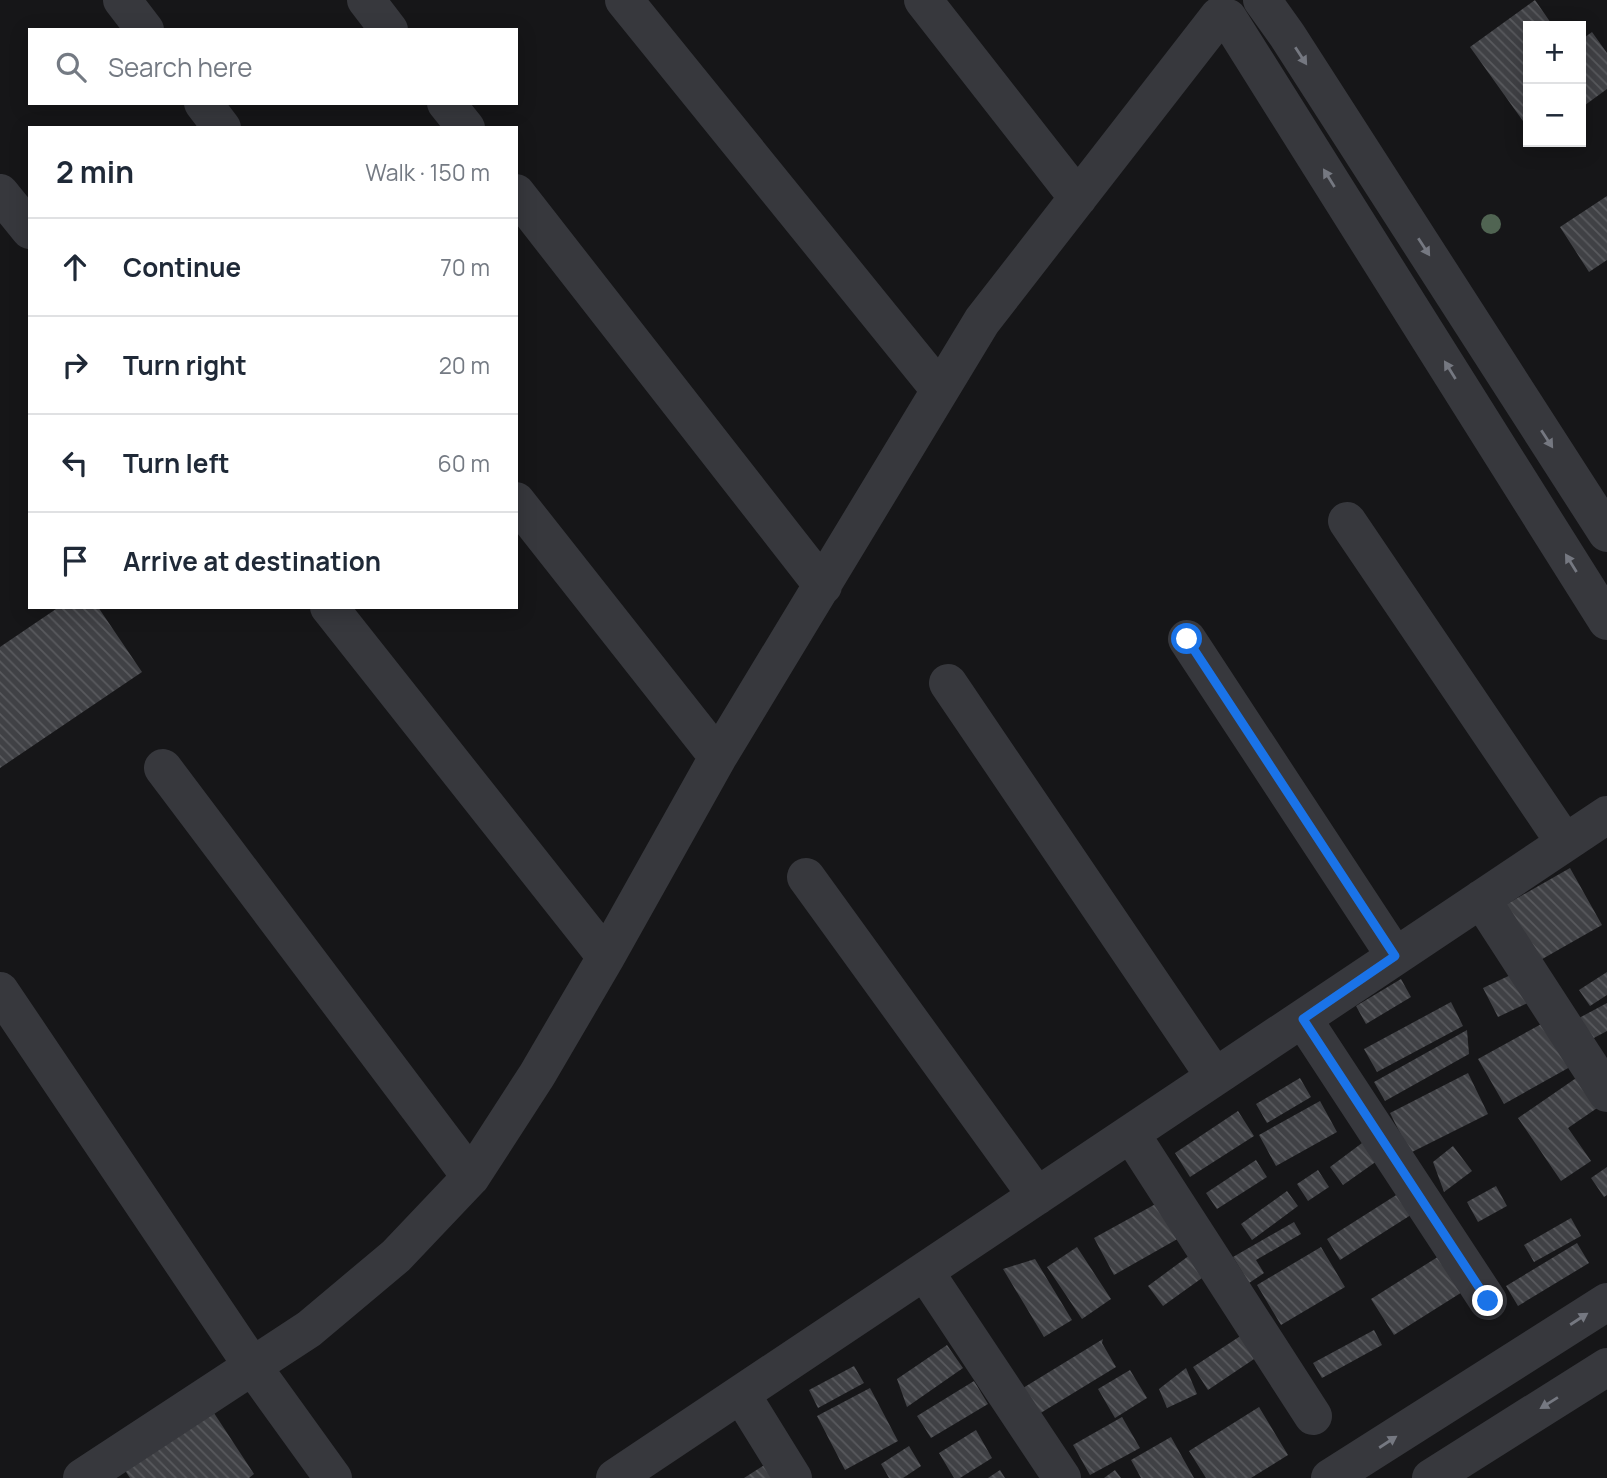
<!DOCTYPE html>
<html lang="en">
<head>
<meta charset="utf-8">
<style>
  :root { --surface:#fff; --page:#f2f2f3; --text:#1f2937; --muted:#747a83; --line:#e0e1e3 }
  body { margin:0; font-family:Manrope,sans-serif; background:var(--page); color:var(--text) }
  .controls { position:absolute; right:21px; top:21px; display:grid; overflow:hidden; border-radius:0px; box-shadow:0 4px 18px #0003 }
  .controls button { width:63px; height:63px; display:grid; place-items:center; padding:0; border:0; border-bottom:2px solid var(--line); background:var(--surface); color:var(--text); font:35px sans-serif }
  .stop { position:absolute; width:21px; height:21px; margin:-16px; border:5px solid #1a73e8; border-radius:50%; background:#fff }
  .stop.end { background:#1a73e8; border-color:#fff; box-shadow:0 2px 7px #0008 }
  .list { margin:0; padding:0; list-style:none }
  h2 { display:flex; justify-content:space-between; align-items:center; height:91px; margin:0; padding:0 28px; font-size:30px }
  h2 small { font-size:23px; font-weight:400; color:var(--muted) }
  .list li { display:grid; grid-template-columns:46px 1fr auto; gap:21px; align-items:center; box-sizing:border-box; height:98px; padding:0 28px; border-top:2px solid var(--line) }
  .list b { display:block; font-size:26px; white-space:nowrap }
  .list em { font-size:23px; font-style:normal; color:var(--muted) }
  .icon { flex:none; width:38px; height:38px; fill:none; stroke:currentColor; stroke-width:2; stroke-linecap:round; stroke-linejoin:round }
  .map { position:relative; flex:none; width:1607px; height:1478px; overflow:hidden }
  .search { position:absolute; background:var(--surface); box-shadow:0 4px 18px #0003; left:28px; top:28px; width:490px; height:77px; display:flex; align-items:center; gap:18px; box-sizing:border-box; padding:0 24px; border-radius:0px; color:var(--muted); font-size:26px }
  .panel { position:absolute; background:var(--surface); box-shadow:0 4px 18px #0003; left:28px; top:126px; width:490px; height:483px; border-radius:0px }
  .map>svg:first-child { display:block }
</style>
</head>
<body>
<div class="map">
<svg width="1607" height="1478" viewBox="0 0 1607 1478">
  <defs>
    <pattern id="building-back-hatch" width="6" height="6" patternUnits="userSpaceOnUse" patternTransform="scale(1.75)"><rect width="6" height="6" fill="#404145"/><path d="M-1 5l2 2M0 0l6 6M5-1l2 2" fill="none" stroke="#595a5e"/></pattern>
  </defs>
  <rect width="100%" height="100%" fill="#161618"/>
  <!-- building -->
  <path fill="url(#building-back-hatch)" d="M1535 0 1553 26H1528V128L1470 47Z
    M1592 32 1607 53V89L1581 108V40Z
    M1607 196V260L1589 272 1560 227Z
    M59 607H98L142 672 0 768V647Z
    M1570 868 1602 925 1537 962 1505 905Z
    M1519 971 1534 1000 1498 1017 1483 988Z
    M1607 972V995L1590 1006 1579 990Z
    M1401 979 1411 997 1366 1024 1356 1006Z
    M1451 1002 1463 1026 1377 1072 1364 1049Z
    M1607 1003V1031L1590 1040 1579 1018Z
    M1545 1022 1570 1067 1504 1104 1478 1059Z
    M1467 1030 1469 1054 1385 1101 1374 1082Z
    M1468 1073 1488 1114 1410 1153 1390 1113Z
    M1582 1074 1603 1104 1568 1128 1591 1161 1561 1181 1518 1118Z
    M1300 1078 1311 1097 1267 1123 1256 1104Z
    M1320 1101 1337 1132 1276 1166 1259 1135Z
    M1238 1111 1254 1136 1190 1177 1175 1153Z
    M1370 1137 1384 1156 1343 1185 1330 1167Z
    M1453 1146 1472 1171 1444 1192 1433 1162Z
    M1256 1160 1267 1177 1217 1209 1206 1193Z
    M1607 1167V1195L1604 1197 1591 1178Z
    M1318 1170 1329 1187 1308 1201 1297 1184Z
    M1496 1186 1507 1206 1478 1222 1467 1202Z
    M1287 1191 1298 1206 1252 1240 1241 1224Z
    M1401 1192 1414 1213 1340 1260 1327 1239Z
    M1161 1201 1181 1237 1114 1275 1094 1238Z
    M1571 1218 1581 1236 1534 1262 1524 1245Z
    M1294 1222 1301 1234 1256 1260 1264 1273 1249 1283 1233 1257Z
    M1577 1243 1589 1263 1518 1306 1506 1286Z
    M1077 1247 1111 1299 1082 1319 1047 1267Z
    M1321 1247 1345 1287 1281 1325 1257 1285Z
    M1194 1252 1209 1273 1163 1306 1148 1286Z
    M1444 1253 1467 1289 1394 1335 1371 1299Z
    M1035 1259 1072 1320 1044 1337 1003 1269Z
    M1374 1330 1382 1345 1322 1378 1313 1363Z
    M1245 1333 1260 1355 1208 1390 1193 1367Z
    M1103 1339 1102 1343 1116 1367 1039 1414 1023 1388Z
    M947 1345 963 1368 907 1407 897 1379Z
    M854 1366 864 1383 818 1408 809 1390Z
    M1186 1368 1197 1394 1167 1408 1159 1389Z
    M1130 1370 1147 1398 1115 1418 1098 1389Z
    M974 1381 988 1404 931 1438 917 1416Z
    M870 1388 898 1441 845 1470 817 1416Z
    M1259 1407 1288 1455 1251 1478H1206L1189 1451Z
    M212 1410 254 1474 249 1478H130L124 1469Z
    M1122 1417 1140 1448 1090 1475 1073 1445Z
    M976 1430 992 1458 960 1478H954L939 1453Z
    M1171 1437 1194 1478H1141L1131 1460Z
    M909 1446 921 1466 903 1478H889L881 1464Z
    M772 1460 783 1478H744Z
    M1000 1470 1005 1478H988Z
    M1115 1470 1121 1478H1104Z"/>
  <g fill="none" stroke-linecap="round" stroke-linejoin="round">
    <!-- minor -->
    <path stroke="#37383d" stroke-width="38" d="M122 0 145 30
      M366 0 389 30
      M624 0 940 390
      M923 0 1078 198
      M1262 0 1287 35 1607 533
      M1228 18 1607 621
      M203 103 222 128
      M446 103 466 128
      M0 193 30 230
      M516 193 823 586
      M516 501 718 757
      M1347 521 1565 843
      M329 607 606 957
      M1187 639 1395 956
      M948 683 1215 1077
      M163 768 471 1177
      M806 877 1037 1196
      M1481 899 1607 1093
      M0 991 253 1367 333 1478
      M1303 1019 1488 1301
      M1131 1134 1313 1416
      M925 1272 1062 1478
      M741 1394 793 1478
      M82 1478 309 1329 396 1256 471 1177 537 1075 606 957 718 757 982 321 1219 16
      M615 1478 1607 815
      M1330 1478 1607 1302
      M1431 1478 1607 1367"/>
  </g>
  <!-- trees -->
  <circle fill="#506452" cx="1491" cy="224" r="10"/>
  <!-- one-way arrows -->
  <defs><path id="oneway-solid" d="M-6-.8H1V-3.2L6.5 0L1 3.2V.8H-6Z" transform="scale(1.75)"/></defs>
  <g fill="#757881">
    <use href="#oneway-solid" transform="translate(1301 56) rotate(57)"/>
    <use href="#oneway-solid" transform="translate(1329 178) rotate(-122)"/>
    <use href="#oneway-solid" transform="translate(1424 247) rotate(57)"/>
    <use href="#oneway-solid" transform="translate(1450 370) rotate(-122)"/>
    <use href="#oneway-solid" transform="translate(1547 439) rotate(57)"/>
    <use href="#oneway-solid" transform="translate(1571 563) rotate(-122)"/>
    <use href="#oneway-solid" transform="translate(1579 1319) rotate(-33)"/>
    <use href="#oneway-solid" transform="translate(1549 1403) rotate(148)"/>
    <use href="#oneway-solid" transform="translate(1388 1442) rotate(-33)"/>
  </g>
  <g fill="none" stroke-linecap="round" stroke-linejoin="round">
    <!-- route -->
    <path stroke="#1a73e8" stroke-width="9" d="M1187 639 1395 956 1303 1019 1488 1301"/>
  </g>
</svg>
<div class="controls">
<button>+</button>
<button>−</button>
</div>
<div class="stop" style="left:1187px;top:639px"></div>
<div class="stop end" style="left:1488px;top:1301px"></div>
<div class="search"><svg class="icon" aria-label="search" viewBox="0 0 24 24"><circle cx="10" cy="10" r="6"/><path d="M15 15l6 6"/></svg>Search here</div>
<section class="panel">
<h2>2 min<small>Walk · 150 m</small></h2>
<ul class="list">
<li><svg class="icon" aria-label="ahead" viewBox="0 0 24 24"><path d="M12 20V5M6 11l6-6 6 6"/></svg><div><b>Continue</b></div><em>70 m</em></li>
<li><svg class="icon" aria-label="right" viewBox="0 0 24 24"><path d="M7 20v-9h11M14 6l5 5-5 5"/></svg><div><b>Turn right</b></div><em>20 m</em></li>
<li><svg class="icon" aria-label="left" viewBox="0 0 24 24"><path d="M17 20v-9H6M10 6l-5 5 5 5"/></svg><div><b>Turn left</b></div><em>60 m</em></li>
<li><svg class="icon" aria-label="arrive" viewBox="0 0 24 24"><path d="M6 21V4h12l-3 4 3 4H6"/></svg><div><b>Arrive at destination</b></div></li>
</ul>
</section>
</div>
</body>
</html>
